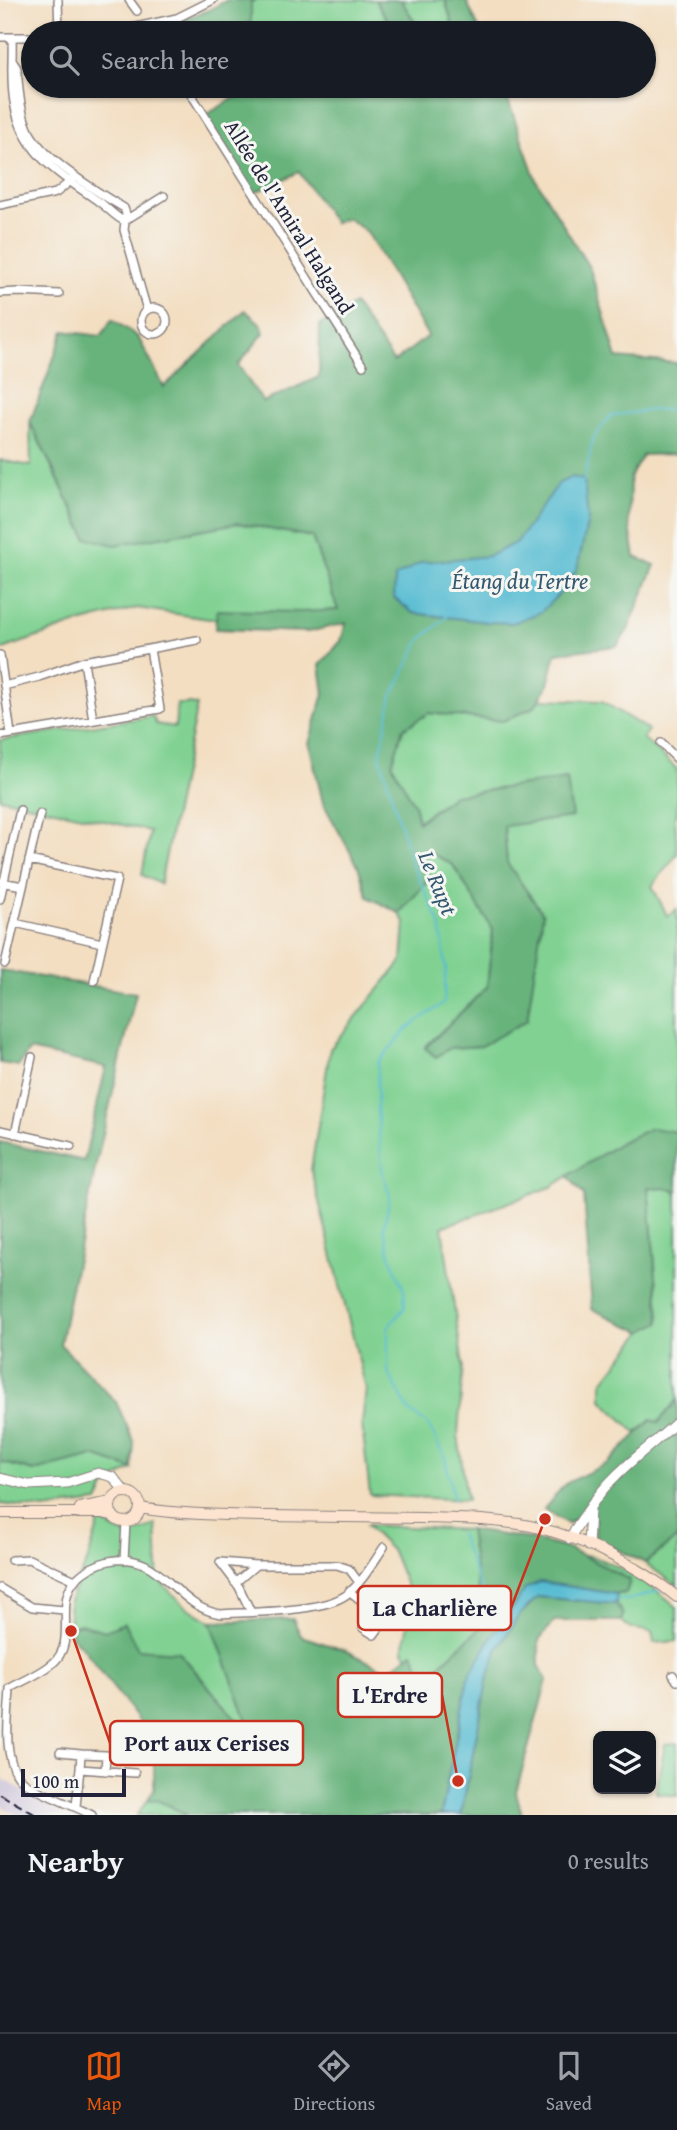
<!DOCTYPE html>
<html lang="en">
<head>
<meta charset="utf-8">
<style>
  :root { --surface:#171b24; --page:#242831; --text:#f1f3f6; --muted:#9ea1a6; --line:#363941; --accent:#ea580c }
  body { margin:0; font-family:"Gentium Book Plus",serif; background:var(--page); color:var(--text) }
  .controls { position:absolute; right:21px; bottom:21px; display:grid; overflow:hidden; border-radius:10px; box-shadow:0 2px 5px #0004 }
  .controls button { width:63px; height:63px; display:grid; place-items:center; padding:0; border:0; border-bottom:2px solid var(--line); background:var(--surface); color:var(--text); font:35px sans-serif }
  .scale { position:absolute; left:21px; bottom:18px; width:105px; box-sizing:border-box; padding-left:7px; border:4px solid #22223b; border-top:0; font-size:19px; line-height:24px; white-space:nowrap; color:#22223b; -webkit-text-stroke:5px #f6f6f2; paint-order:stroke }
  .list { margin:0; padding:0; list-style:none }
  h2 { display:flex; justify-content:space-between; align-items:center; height:91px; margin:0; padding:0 28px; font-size:30px }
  h2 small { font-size:23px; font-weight:400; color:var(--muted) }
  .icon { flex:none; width:38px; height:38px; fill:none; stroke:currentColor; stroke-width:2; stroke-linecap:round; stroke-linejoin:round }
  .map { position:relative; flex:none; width:677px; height:1815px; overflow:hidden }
  .search { position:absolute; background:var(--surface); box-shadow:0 2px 5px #0004; left:21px; right:21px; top:21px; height:77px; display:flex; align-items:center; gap:18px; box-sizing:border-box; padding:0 24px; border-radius:38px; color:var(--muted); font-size:26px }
  .sheet { height:217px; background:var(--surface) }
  nav { display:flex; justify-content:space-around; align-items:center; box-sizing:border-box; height:98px; border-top:2px solid var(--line); background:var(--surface); font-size:19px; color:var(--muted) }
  nav a { display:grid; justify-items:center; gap:4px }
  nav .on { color:var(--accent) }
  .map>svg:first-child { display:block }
</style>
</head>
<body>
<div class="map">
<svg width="677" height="1815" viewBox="0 0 677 1815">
  <rect width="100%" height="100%" fill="#f6f6f2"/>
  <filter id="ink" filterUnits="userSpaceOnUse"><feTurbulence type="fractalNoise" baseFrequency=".0143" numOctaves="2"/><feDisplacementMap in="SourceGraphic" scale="14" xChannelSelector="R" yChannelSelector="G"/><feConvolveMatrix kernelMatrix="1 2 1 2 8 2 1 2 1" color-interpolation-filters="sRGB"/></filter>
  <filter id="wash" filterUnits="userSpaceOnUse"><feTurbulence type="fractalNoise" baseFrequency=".00686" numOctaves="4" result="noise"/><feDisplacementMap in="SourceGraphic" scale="28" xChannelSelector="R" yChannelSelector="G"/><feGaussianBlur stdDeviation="1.57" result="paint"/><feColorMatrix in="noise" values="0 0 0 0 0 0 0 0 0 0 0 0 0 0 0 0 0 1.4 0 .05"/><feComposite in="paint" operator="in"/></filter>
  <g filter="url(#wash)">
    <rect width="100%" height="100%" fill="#f3dec1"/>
    <!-- industrial -->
    <path fill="#c9bfd7" d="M0 1777 64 1815H18L0 1805Z"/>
    <!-- green -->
    <path fill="#80d192" stroke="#517a66" stroke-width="2" d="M256 0H375L396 33H226L225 31 251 23V2Z
      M401 0H445L453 26 449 33H425L414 21Z
      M30 422 86 538 115 545 238 523 312 537 338 610 209 619 137 608 75 624 0 650V460L31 466Z
      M540 699 602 701 648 730 643 738 677 769V813L675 817 677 854 652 886 668 917 677 909V1132L651 1129 623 1141 551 1187 442 1227 463 1365 458 1435 467 1500 370 1495 362 1424 366 1389 311 1170 330 1049 402 961 405 922 399 913 429 880 423 848 453 865 493 930 487 987 425 1047 436 1057 450 1048 481 1046 543 914 507 863 504 826 572 817 454 795 418 821 414 804 392 764 403 729 429 713 503 721 534 707Z
      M177 704H191L197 706 160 884 142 875 150 831 0 798V740L153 716 156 724 175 727Z
      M648 1186 673 1189 677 1194V1400L659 1422 651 1420 636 1433 602 1400V1383L642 1332 660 1322Z
      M94 1456 132 1469 107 1484 98 1502 45 1509 0 1504V1462L34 1471Z
      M100 1520C123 1537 130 1539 156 1524L158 1569 156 1578 187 1607 211 1622 256 1743 179 1652C166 1651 151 1652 139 1649 115 1643 98 1621 70 1627L69 1601 87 1562Z
      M366 1525 469 1530 484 1625 425 1679 413 1652 407 1656 403 1651 410 1612 407 1588 392 1551Z
      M677 1538V1586L645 1563Z
      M586 1555C620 1564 650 1584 677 1607V1641L654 1643 652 1632 631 1628 621 1621 623 1615 616 1604 617 1594 626 1593 630 1580 583 1556Z
      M677 1743V1796L656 1793 665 1744Z
      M157 1800 188 1815H137L147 1801Z"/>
    <!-- forest -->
    <path fill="#68b37c" stroke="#456a5c" stroke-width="2" d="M227 0H256L251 2V23L225 31 226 33H173L169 24 209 10Z
      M375 0H401L414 21 425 33H396Z
      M445 0H466L481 33H449L453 25Z
      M243 86H278L283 89 292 86H503L536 180 590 269 617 358 677 363V454L643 455 630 477 629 521 635 557 655 565 628 630 617 646 556 653 547 688 534 707 503 721 429 713 403 729 392 764 414 804 418 822 454 795 567 779 572 817 504 826 507 863 543 914 527 1020 481 1046 450 1048 436 1057 425 1048 487 987 493 930 453 865 424 849 429 880 399 913 368 897 358 866 323 803 309 743 324 694 320 665 341 641 346 623 308 632 215 629 217 610 299 612 338 610 312 537 238 523 115 545 87 538 30 422 64 331 101 336 112 319 138 337 164 387 245 310 261 324 264 333 238 365 263 402 319 377 320 325 354 304 394 362 428 336 367 232 347 218 334 223 299 172 252 194 204 116 246 91Z
      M0 970 136 993 96 1164 60 1344 116 1402 134 1442 132 1469 94 1456 34 1471 0 1462V1142L84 1161 106 1067 29 1050 19 1066 0 1063Z
      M651 1128 677 1132V1194L673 1189 648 1187 660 1322 642 1332 592 1309 584 1195 568 1176 623 1141Z
      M677 1400V1538L645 1563 595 1539V1520L583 1512 568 1524 544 1509 565 1484 608 1463 651 1420 659 1422Z
      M469 1530 530 1539 570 1549 630 1580 626 1593 617 1594 540 1582 468 1678 441 1815H188L157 1800 147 1801 154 1789V1766L148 1734 84 1649 71 1636 70 1627 81 1624 105 1631 124 1623 138 1649 179 1652 254 1740 211 1622 293 1619 301 1636 347 1651 387 1671 413 1652 425 1679 483 1625Z
      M538 1597 616 1604 623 1615 621 1621H554L539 1640V1665L547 1680 516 1792 522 1815H461L487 1681 498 1648 520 1614Z"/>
    <!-- water -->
    <path fill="#54bbd1" stroke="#3b6e86" stroke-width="2" d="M572 477 584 480 588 520 577 569 562 591 541 612 513 623 487 622 413 613 394 598 395 577 422 562 489 556 517 542 559 483Z
      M540 1582 617 1594 616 1604 538 1597 520 1614 498 1648 487 1681 461 1815H441L468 1678 492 1636 526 1588Z"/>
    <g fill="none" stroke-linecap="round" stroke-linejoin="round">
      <!-- stream -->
      <path stroke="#54bbd1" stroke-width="2" d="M584 481 593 439 610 416 653 410H677
        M447 617 421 639 392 696 380 756 412 864 440 923 446 968 444 1003 409 1027 378 1062 377 1108 382 1171 390 1196 384 1227 391 1259 404 1290 405 1307 388 1327V1372L409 1411 428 1424 445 1458 454 1500
        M460 1534 496 1629
        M617 1599 628 1600 659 1591"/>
    </g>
  </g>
  <g filter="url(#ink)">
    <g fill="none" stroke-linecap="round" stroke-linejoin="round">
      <defs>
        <path id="minor" d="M58 0 59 33
          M129 0 137 11
          M109 33 177 18 213 0
          M0 37H33
          M12 37C13 59 10 80 14 102 22 153 59 174 98 201 107 207 114 216 124 221
          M13 62 17 68C19 90 20 113 30 133 45 160 97 192 124 208L126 214 124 230 147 310
          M186 86 363 366
          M0 205 56 193 73 179
          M124 221 164 196
          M0 293 18 292 59 294
          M141 321a13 13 0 1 1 26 0a13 13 0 1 1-26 0Z
          M0 655 11 734
          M84 661 93 720
          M4 686 39 677 84 661 197 640
          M0 736 160 709 150 649
          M661 743 677 759
          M29 860 117 879 94 981
          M1 882 23 886
          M0 899 20 810
          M15 923 102 943
          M5 964 40 814
          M0 1130 71 1146
          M15 1134 32 1057
          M11 1560 29 1559 75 1580
          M124 1560 126 1522
          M235 1583 256 1565
          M0 1588 32 1607 64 1610
          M349 1591 382 1617V1624L374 1635 363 1628 373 1610
          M251 1612 239 1587 220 1562 256 1565H337L349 1569 358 1581
          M673 1675 677 1681
          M60 1752 81 1754
          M80 1769 81 1754 106 1755 105 1771
          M76 1806 80 1769 135 1773
          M92 1815C75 1806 27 1789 18 1776 2 1753 9 1715 10 1688 23 1681 40 1674 52 1664 79 1642 53 1603 76 1579 85 1570 96 1564 109 1561 162 1549 173 1607 221 1614 251 1612 323 1612 346 1595 362 1583 373 1563 384 1547"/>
        <path id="tertiary" d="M0 1478 29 1485 67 1483 98 1473 113 1477 125 1492
          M570 1539C575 1527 583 1517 591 1506 613 1472 647 1450 677 1422
          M588 1546 590 1509"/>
        <path id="secondary" d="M110 1507a15 15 0 1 1 30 0a15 15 0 1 1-30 0Z
          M80 1508 111 1502
          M140 1508C182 1515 225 1515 268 1516 319 1517 371 1517 422 1518 461 1519 501 1519 539 1528 586 1539 640 1567 677 1597
          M0 1513H102L113 1515"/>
      </defs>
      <!-- minor casing -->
      <use href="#minor" stroke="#8a807e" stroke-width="10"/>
      <!-- tertiary casing -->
      <use href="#tertiary" stroke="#8a807e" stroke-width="11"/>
      <!-- secondary casing -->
      <use href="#secondary" stroke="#8a807e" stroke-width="12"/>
      <!-- minor -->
      <use href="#minor" stroke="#fff" stroke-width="7"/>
      <!-- tertiary -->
      <use href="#tertiary" stroke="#fff" stroke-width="9"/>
      <!-- secondary -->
      <use href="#secondary" stroke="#fde4d0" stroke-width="10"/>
      <!-- rail -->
      <path stroke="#22223b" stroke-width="2" stroke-dasharray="10 5" stroke-linecap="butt" d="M0 1794 36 1815"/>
    </g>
  </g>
  <g text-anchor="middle" stroke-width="6" stroke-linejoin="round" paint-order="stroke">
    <!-- street labels -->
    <g font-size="21" fill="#22223b" stroke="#f6f6f2">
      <text transform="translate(289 217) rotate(58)" y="7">Allée de l'Amiral Halgand</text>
    </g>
    <!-- water labels -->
    <g font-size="23" font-style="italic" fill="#345870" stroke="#f6f6f2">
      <text x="520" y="589">Étang du Tertre</text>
      <text transform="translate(438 883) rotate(68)" y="8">Le Rupt</text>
    </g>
  </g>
  <!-- callouts -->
  <path fill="none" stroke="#c8321e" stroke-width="2.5" d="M545 1519L511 1608M458 1781L442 1695M71 1631L110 1743"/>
  <g fill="#c8321e" stroke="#f6f6f2" stroke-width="2.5">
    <circle cx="545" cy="1519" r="7"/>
    <circle cx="458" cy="1781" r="7"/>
    <circle cx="71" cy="1631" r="7"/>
  </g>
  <g fill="#f6f6f2" stroke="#c8321e" stroke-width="2.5">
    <rect x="358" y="1586" width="153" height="44" rx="7"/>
    <rect x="338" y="1673" width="104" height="44" rx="7"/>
    <rect x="110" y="1721" width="193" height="44" rx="7"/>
  </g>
  <g font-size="23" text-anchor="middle" font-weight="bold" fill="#22223b">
    <text x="435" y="1616">La Charlière</text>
    <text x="390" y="1703">L'Erdre</text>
    <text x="207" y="1751">Port aux Cerises</text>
  </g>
</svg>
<div class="controls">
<button><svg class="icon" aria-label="layers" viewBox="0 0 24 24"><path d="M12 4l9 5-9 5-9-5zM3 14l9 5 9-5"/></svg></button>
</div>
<div class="scale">100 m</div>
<div class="search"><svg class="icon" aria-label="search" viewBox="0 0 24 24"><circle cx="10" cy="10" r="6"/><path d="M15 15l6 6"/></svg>Search here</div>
</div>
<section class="sheet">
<h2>Nearby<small>0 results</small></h2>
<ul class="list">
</ul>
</section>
<nav>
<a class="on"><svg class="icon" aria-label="map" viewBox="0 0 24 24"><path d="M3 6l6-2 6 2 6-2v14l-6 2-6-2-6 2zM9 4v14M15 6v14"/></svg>Map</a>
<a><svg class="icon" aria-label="directions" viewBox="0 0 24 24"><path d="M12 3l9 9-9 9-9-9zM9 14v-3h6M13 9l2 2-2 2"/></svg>Directions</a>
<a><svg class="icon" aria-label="saved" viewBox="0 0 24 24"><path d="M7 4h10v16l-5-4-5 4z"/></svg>Saved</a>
</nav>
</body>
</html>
